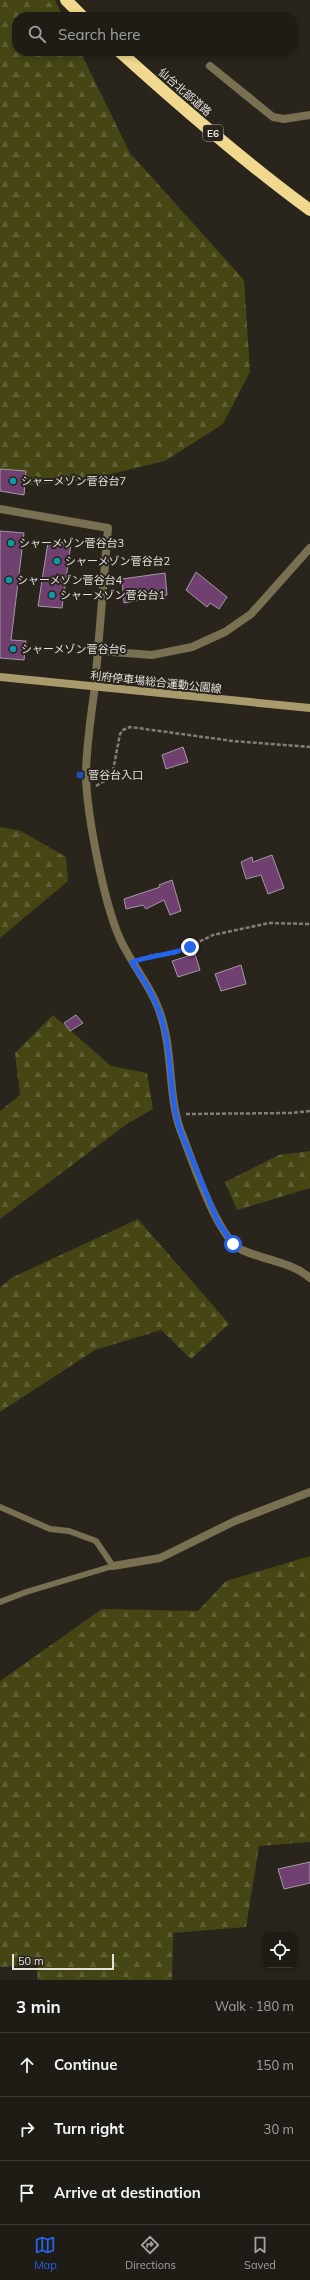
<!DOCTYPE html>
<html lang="en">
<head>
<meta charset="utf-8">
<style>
  :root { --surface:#1f1b15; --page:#2c2822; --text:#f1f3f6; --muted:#a1a1a0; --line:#3c3934; --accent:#2563eb }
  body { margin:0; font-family:Mulish,"Noto Sans JP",sans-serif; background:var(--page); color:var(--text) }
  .controls { position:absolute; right:12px; bottom:12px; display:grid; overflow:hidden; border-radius:8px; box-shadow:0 2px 6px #0003 }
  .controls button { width:36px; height:36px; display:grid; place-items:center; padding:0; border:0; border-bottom:1px solid var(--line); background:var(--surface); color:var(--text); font:20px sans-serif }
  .scale { position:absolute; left:12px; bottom:10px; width:102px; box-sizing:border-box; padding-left:4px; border:2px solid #e5e2dd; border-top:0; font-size:11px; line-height:14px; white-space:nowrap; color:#e5e2dd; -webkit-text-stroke:3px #29241c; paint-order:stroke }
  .stop { position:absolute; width:12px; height:12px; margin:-9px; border:3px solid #2563eb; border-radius:50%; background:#fff }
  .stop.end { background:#2563eb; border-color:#fff; box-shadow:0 1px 4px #0008 }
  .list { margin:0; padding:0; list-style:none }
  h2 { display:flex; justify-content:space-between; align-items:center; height:52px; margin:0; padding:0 16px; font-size:17px }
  h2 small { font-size:13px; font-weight:400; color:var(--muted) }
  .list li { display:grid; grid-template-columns:26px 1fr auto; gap:12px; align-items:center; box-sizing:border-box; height:64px; padding:0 16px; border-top:1px solid var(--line) }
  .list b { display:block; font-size:15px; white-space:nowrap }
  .list em { font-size:13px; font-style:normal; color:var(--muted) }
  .icon { flex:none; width:22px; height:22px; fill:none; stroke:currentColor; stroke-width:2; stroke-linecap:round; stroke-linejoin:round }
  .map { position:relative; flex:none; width:310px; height:1980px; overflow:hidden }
  .search { position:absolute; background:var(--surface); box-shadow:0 2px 6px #0003; left:12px; right:12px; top:12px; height:44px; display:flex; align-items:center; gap:10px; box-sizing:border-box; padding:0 14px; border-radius:16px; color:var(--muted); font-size:15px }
  .sheet { height:244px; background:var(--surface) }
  nav { display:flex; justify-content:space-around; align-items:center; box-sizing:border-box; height:56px; border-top:1px solid var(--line); background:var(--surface); font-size:11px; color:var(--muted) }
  nav a { display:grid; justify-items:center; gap:2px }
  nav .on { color:var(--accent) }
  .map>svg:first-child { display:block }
</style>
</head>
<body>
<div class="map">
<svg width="310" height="1980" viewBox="0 0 310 1980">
  <defs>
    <pattern id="forest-firs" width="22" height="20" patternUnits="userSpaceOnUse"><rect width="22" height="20" fill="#454614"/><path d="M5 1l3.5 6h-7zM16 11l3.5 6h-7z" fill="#606036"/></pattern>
  </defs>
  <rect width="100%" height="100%" fill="#29241c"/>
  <!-- forest -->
  <path fill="url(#forest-firs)" d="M0 0H55L63 17H17V51H80L130 153 244 280 250 372 223 424 165 461 86 480 19 486 0 475Z
    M0 827 21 831 66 857 68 881 0 938Z
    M53 1015 111 1066 147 1073 153 1109 127 1124 0 1219V1111L20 1095 15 1053Z
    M310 1151V1188L237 1210 225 1182 279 1155Z
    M138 1219 229 1324 191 1359 161 1330 95 1350 0 1412V1288L11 1278Z
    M310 1556V1842L259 1846 246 1927 173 1933 172 1980H37L38 1965 0 1967V1681L102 1609 198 1611 226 1581Z"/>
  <!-- building -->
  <path fill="#704071" stroke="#a39aa3" d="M0 469 26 471 24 495 0 491Z
    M0 531 24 533 11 640 26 641 24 660 0 658Z
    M48 542 71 543 62 608 38 606Z
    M196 572 227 597 219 609 210 603 207 607 186 590Z
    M165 573 167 595 124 603 122 579Z
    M183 747 188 762 166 769 162 755Z
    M272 855 284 888 268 894 261 875 246 879 241 862 252 857 253 862Z
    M172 880 181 911 170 915 164 900 146 909 143 905 126 909 124 899 160 887 159 885Z
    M195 954 200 970 178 977 172 961Z
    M241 965 246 984 221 991 215 974Z
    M76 1015 83 1023 70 1031 64 1023Z
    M310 1862V1883L284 1889 278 1869Z"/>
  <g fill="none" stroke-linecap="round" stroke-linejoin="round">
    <!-- path -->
    <path stroke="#827e77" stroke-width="2.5" stroke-dasharray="4 2" stroke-linecap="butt" d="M96 786 112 776 120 734 123 730 130 727 233 741 310 747
      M143 958 153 955 176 953 213 935 269 923 310 924
      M186 1114 292 1113 310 1111"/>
    <!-- service -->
    <path stroke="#797052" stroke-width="6" d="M0 1507 50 1529 69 1531 96 1541 113 1566 26 1592 0 1602"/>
    <!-- minor -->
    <path stroke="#797052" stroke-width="8" d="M210 66 273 117 284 119 310 115
      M0 509 108 528 95 686
      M99 651 152 655 192 647 225 632 251 614 310 548
      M113 1566 160 1558 235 1521 310 1492"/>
    <!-- tertiary -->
    <path stroke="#797052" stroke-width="8" d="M95 686C91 716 86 747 86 776 87 816 104 903 120 939 132 965 153 989 161 1016 173 1053 168 1093 180 1129 192 1158 216 1237 242 1250 264 1260 292 1262 310 1278"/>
    <!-- secondary -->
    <path stroke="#a99a6b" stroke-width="8" d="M0 677 310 708"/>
    <!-- motorway -->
    <path stroke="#f0d98e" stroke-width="12" d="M66 0 83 17
      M119 51C181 107 243 161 310 210"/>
  </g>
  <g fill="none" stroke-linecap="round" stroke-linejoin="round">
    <!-- route -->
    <path stroke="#2563eb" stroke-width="5" d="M190 947C172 955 152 955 132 962 143 979 155 997 161 1017 173 1053 168 1093 180 1130L218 1222 233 1244"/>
  </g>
  <!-- markers -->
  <g fill="#0f9aa8" stroke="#29241c" stroke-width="1.5">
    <circle cx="13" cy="481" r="4"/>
    <circle cx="11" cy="543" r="4"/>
    <circle cx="57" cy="561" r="4"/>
    <circle cx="9" cy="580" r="4"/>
    <circle cx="52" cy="595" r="4"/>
    <circle cx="13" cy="649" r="4"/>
  </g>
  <rect fill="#1a4fb4" stroke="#29241c" stroke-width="1.5" x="76" y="771" width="8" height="8" rx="2"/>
  <g text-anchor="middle" stroke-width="4" stroke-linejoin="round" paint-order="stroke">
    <!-- shield labels -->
    <rect fill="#29241c" stroke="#ada9a3" stroke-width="1" x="203" y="125" width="20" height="16" rx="3"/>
    <g font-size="10" font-weight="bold" fill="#e5e2dd">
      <text x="213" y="137">E6</text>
    </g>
    <!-- street labels -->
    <g font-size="11" fill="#e5e2dd" stroke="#29241c">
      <text transform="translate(185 92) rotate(41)" y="4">仙台北部道路</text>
      <text transform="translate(156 682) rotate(6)" y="4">利府停車場総合運動公園線</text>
    </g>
    <!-- poi labels -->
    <g font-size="11" fill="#e5e2dd" stroke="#29241c" text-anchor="start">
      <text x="21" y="485">シャーメゾン菅谷台7</text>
      <text x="19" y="547">シャーメゾン菅谷台3</text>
      <text x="65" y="565">シャーメゾン菅谷台2</text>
      <text x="17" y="584">シャーメゾン菅谷台4</text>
      <text x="60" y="599">シャーメゾン菅谷台1</text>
      <text x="21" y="653">シャーメゾン菅谷台6</text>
      <text x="88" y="779">菅谷台入口</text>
    </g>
  </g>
</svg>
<div class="controls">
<button><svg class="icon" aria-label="locate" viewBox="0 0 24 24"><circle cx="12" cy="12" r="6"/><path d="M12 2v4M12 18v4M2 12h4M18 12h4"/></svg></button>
</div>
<div class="scale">50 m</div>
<div class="stop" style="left:233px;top:1244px"></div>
<div class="stop end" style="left:190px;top:947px"></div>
<div class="search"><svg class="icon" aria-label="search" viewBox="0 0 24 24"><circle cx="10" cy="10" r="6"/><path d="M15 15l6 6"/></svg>Search here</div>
</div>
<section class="sheet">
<h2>3 min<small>Walk · 180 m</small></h2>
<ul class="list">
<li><svg class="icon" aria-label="ahead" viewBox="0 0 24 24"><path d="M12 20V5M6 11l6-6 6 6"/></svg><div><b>Continue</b></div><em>150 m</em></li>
<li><svg class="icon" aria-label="right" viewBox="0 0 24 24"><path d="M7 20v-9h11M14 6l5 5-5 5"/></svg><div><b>Turn right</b></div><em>30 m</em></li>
<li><svg class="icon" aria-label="arrive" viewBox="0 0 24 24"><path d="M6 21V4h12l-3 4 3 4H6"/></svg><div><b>Arrive at destination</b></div></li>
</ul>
</section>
<nav>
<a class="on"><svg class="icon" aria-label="map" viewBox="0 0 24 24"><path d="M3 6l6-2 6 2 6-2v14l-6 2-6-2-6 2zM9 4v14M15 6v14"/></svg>Map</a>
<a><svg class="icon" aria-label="directions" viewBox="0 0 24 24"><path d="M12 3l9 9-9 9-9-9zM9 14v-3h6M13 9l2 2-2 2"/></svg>Directions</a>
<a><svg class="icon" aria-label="saved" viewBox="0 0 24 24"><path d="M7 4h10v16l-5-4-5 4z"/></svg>Saved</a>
</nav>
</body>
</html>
